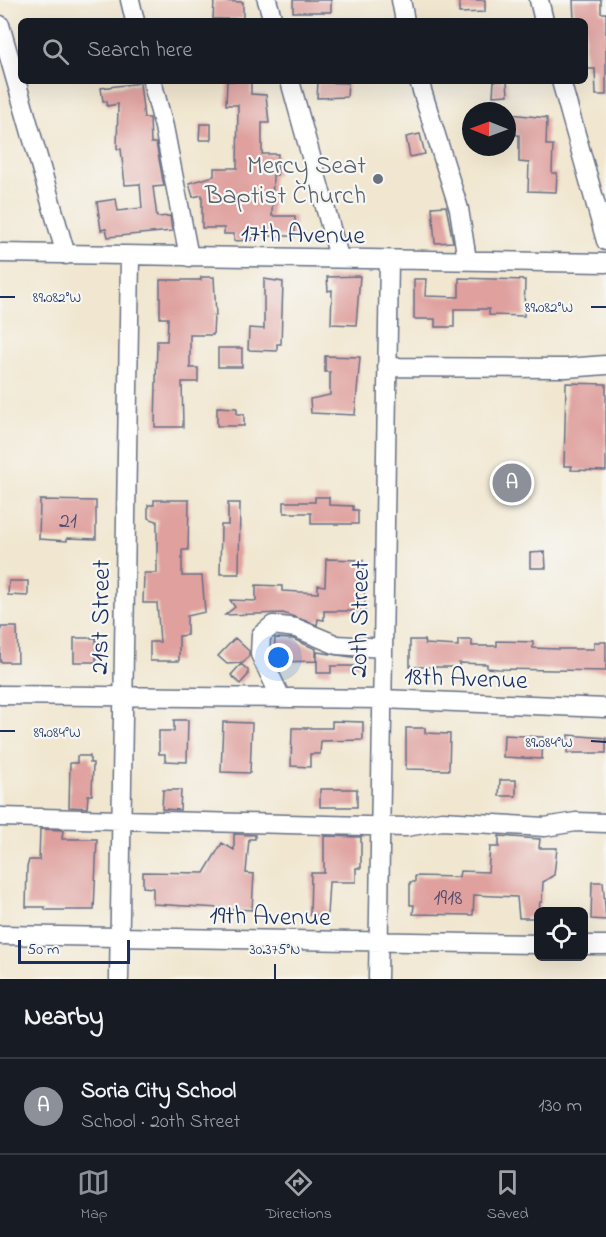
<!DOCTYPE html>
<html lang="en">
<head>
<meta charset="utf-8">
<style>
  :root { --surface:#171b24; --page:#242831; --text:#f1f3f6; --muted:#9ea1a6; --line:#363941; --accent:#8c9099 }
  body { margin:0; font-family:"Indie Flower",sans-serif; background:var(--page); color:var(--text) }
  .controls { position:absolute; right:18px; bottom:18px; display:grid; overflow:hidden; border-radius:9px; box-shadow:0 6px 24px #0002 }
  .controls button { width:54px; height:54px; display:grid; place-items:center; padding:0; border:0; border-bottom:2px solid var(--line); background:var(--surface); color:var(--text); font:30px sans-serif }
  .compass { position:absolute; left:462px; top:102px; width:54px; height:54px; border-radius:50%; background:var(--surface); box-shadow:0 6px 24px #0002; rotate:271deg }
  .scale { position:absolute; left:18px; bottom:15px; width:112px; box-sizing:border-box; padding-left:6px; border:3px solid #1b2f5e; border-top:0; font-size:16px; line-height:21px; white-space:nowrap; color:#1b2f5e; -webkit-text-stroke:4px #f6f6f2; paint-order:stroke }
  .you { position:absolute; left:279px; top:658px; width:21px; height:21px; margin:-15px; border:4px solid #fff; border-radius:50%; background:#1a73e8; box-shadow:0 0 0 9px #1a73e833 }
  .badge { display:grid; place-items:center; width:39px; height:39px; border-radius:50%; background:var(--accent); color:#fff; font-size:20px; font-weight:700 }
  .pin { position:absolute; translate:-50% -50%; border:3px solid #fff; box-shadow:0 2px 6px #0006 }
  .list { margin:0; padding:0; list-style:none }
  h2 { display:flex; justify-content:space-between; align-items:center; height:78px; margin:0; padding:0 24px; font-size:26px }
  h2 small { font-size:20px; font-weight:400; color:var(--muted) }
  .list li { display:grid; grid-template-columns:39px 1fr auto; gap:18px; align-items:center; box-sizing:border-box; height:96px; padding:0 24px; border-top:2px solid var(--line) }
  .list b { display:block; font-size:22px; white-space:nowrap }
  .list p { margin:0; font-size:20px; white-space:nowrap; color:var(--muted) }
  .list em { font-size:20px; font-style:normal; color:var(--muted) }
  .icon { flex:none; width:33px; height:33px; fill:none; stroke:currentColor; stroke-width:2; stroke-linecap:round; stroke-linejoin:round }
  .map { position:relative; flex:none; width:606px; height:979px; overflow:hidden }
  .search { position:absolute; background:var(--surface); box-shadow:0 6px 24px #0002; left:18px; right:18px; top:18px; height:66px; display:flex; align-items:center; gap:15px; box-sizing:border-box; padding:0 21px; border-radius:9px; color:var(--muted); font-size:22px }
  .sheet { height:174px; background:var(--surface) }
  nav { display:flex; justify-content:space-around; align-items:center; box-sizing:border-box; height:84px; border-top:2px solid var(--line); background:var(--surface); font-size:16px; color:var(--muted) }
  nav a { display:grid; justify-items:center; gap:3px }
  nav .on { color:var(--accent) }
  .map>svg:first-child { display:block }
</style>
</head>
<body>
<div class="map">
<svg width="606" height="979" viewBox="0 0 606 979">
  <rect width="100%" height="100%" fill="#f6f6f2"/>
  <filter id="ink" filterUnits="userSpaceOnUse"><feTurbulence type="fractalNoise" baseFrequency=".0167" numOctaves="2"/><feDisplacementMap in="SourceGraphic" scale="12" xChannelSelector="R" yChannelSelector="G"/><feConvolveMatrix kernelMatrix="1 2 1 2 8 2 1 2 1" color-interpolation-filters="sRGB"/></filter>
  <filter id="wash" filterUnits="userSpaceOnUse"><feTurbulence type="fractalNoise" baseFrequency=".008" numOctaves="4" result="noise"/><feDisplacementMap in="SourceGraphic" scale="24" xChannelSelector="R" yChannelSelector="G"/><feGaussianBlur stdDeviation="1.35" result="paint"/><feColorMatrix in="noise" values="0 0 0 0 0 0 0 0 0 0 0 0 0 0 0 0 0 1.4 0 .05"/><feComposite in="paint" operator="in"/></filter>
  <g filter="url(#wash)">
    <rect width="100%" height="100%" fill="#f1e7d0"/>
    <g id="blocks">
      <!-- building -->
      <path fill="#dfa09e" d="M293 0H331V12H293Z
        M459 0H485V12L459 13Z
        M573 0H601V13H606V95H596L595 69H585V21H574Z
        M214 1 243 2V19H213Z
        M227 81H251V94L266 95 269 123H262V154H278L277 175H273L272 216H295V236H252V240L234 241V234H224V228H202V195L193 197 189 183 214 176V168H237L238 105H226Z
        M494 81H507L508 95 493 96Z
        M318 82 348 83 347 97 317 98Z
        M140 83 144 118H150L151 143H156L164 186 153 187 157 217 170 216 172 231 108 237 106 229 101 230 97 202 116 199 118 211 142 208 140 184 125 185 121 149H117L118 104 107 106V101H103L101 88Z
        M510 114 547 118 546 145H553L552 173H557L556 192 528 191 529 163 519 162V135H516V129H510Z
        M200 124H211V140H199Z
        M420 134 425 154 410 157 406 137Z
        M446 206 453 242 435 243 432 207Z
        M360 276 356 325 331 324 332 290 328 291 327 277Z
        M201 277H214L216 316H214L213 335H190V368H198V382H182L183 427H155L157 341H167L168 318H160V280H201Z
        M459 278 525 280 524 316 489 315V309H454V327H435V319H414V279H426L425 296 459 297Z
        M264 279 283 282 281 344H277V351L248 350 249 328 264 329Z
        M218 348H242V367H218Z
        M325 356 360 357 355 415 311 413 310 399 330 395V372H325Z
        M566 383 606 384V471L571 470 572 466H564Z
        M217 407 237 408V414H244V426H217Z
        M315 497H329V505L353 506V510H358V524H311V513H284V502H315Z
        M40 500 96 501V539L67 538V541L39 539Z
        M154 500H189L188 550H182V576H202L205 612 187 616V635L179 636V661H150V642H160L157 603H143L144 573H157V521L148 518V505H154Z
        M228 503H240L239 574H220L221 525H228Z
        M545 552 546 568H530V553Z
        M326 559 363 560 365 611H324V620L318 619 317 625 283 613 225 615 235 607 230 600 256 601V585L282 586V591L318 593V585L325 586Z
        M9 581H28V596L8 595Z
        M1 627H17L18 662H0Z
        M74 638H96V662H74Z
        M235 638 249 651V656L243 663 227 664 218 656Z
        M275 638 293 639 316 649V661L276 662 274 657Z
        M410 640H424L425 644 458 646V640H472V646H497V641L533 642V648L558 649H594V642H606V671L498 669 487 668V664L459 663V667H410Z
        M317 652 359 658V666H331V673H317Z
        M241 664 248 670V675L240 684 231 675Z
        M174 720H188L187 762 165 761V754H159V731H174Z
        M332 721 363 722V740L321 741 320 754H310V767L291 766 292 728H332Z
        M223 722 252 723 250 773 221 772Z
        M406 728H425V733L450 734 449 770 406 769Z
        M504 735 543 737 542 759 503 757Z
        M568 735 606 738V753H567Z
        M77 756H90V763H93L92 795H88L87 808 69 807 70 763H77Z
        M500 780H516V796H499Z
        M320 789H357V807H320Z
        M163 790H181L180 810 162 809Z
        M40 829 63 830 62 839H97L94 910H45V907H26L27 867 29 860H39Z
        M234 834 255 835V839H249L246 873 254 874 252 910 153 904V888L143 887V872L204 873 222 843 234 850Z
        M324 836 361 837V868H356V882H329L327 915H310L311 873H324Z
        M499 836 540 839 539 848H557L554 875 543 882 542 902H540L538 918H519L517 897 474 895 473 915 413 914 414 905H410V882H415V876L459 877 460 871 488 872 490 847H499Z
        M592 882H603L606 920 591 919Z"/>
    </g>
  </g>
  <g filter="url(#ink)">
    <use href="#blocks" fill-opacity="0" stroke="#666f86" stroke-width="1.5"/>
    <g fill="none" stroke-linecap="round" stroke-linejoin="round">
      <defs>
        <path id="minor" d="M130 0 135 21
          M267 0 273 21
          M401 0 405 21
          M539 0 544 21
          M0 25 66 255
          M152 81 164 127 189 257
          M290 81 339 257
          M419 81 459 209 467 260
          M561 81 606 241
          M0 253 606 263
          M387 367 566 368 606 365
          M0 695 382 699 606 708
          M281 698 260 654 261 635 273 625 296 628 337 645 383 648
          M0 817 406 827 442 821 545 827 576 822 606 823
          M0 935 538 944
          M584 945H606
          M119 979 130 257
          M378 979 389 260"/>
      </defs>
      <!-- minor casing -->
      <use href="#minor" stroke="#666f86" stroke-width="21"/>
      <!-- minor -->
      <use href="#minor" stroke="#fff" stroke-width="18"/>
    </g>
  </g>
  <!-- ticks -->
  <path fill="none" stroke="#1b2f5e" stroke-width="2" d="M0 297H15M591 307H606M0 731H15M591 741 606 742M275 979V964"/>
  <!-- markers -->
  <circle fill="#6b7280" stroke="#f6f6f2" stroke-width="2" cx="378" cy="179" r="6"/>
  <g text-anchor="middle" stroke-width="4.5" stroke-linejoin="round" paint-order="stroke">
    <!-- number labels -->
    <g font-size="22" fill="#4c4b6e">
      <text x="68" y="527">21</text>
      <text x="448" y="904">1918</text>
    </g>
    <!-- worship labels -->
    <g font-size="26" fill="#5b616d" stroke="#f6f6f2" text-anchor="end">
      <text x="366" y="173">Mercy Seat<tspan x="366" dy="30">Baptist Church</tspan></text>
    </g>
    <!-- street labels -->
    <g font-size="26" fill="#1b2f5e" stroke="#f6f6f2">
      <text transform="translate(303 233) rotate(1)" y="9">17th Avenue</text>
      <text transform="translate(99 617) rotate(-89)" y="9">21st Street</text>
      <text transform="translate(358 619) rotate(-89)" y="9">20th Street</text>
      <text transform="translate(466 677) rotate(2)" y="9">18th Avenue</text>
      <text transform="translate(270 915) rotate(1)" y="9">19th Avenue</text>
    </g>
  </g>
  <g font-size="15" text-anchor="middle" fill="#1b2f5e" stroke="#f6f6f2" stroke-width="4.5" stroke-linejoin="round" paint-order="stroke">
    <text x="57" y="302">89.082°W</text>
    <text x="549" y="312">89.082°W</text>
    <text x="57" y="737">89.084°W</text>
    <text x="549" y="747">89.084°W</text>
    <text x="275" y="954">30.375°N</text>
  </g>
</svg>
<div class="controls">
<button><svg class="icon" aria-label="locate" viewBox="0 0 24 24"><circle cx="12" cy="12" r="6"/><path d="M12 2v4M12 18v4M2 12h4M18 12h4"/></svg></button>
</div>
<svg class="compass" viewBox="-18 -18 36 36"><path d="M0-13l5 13h-10z" fill="#e53935"/><path d="M0 13l5-13h-10z" fill="#9ea1a6"/></svg>
<div class="scale">50 m</div>
<div class="you"></div>
<div class="pin badge" style="left:512px;top:483px">A</div>
<div class="search"><svg class="icon" aria-label="search" viewBox="0 0 24 24"><circle cx="10" cy="10" r="6"/><path d="M15 15l6 6"/></svg>Search here</div>
</div>
<section class="sheet">
<h2>Nearby<small></small></h2>
<ul class="list">
<li><span class="badge">A</span><div><b>Soria City School</b><p>School · 20th Street</p></div><em>130 m</em></li>
</ul>
</section>
<nav>
<a class="on"><svg class="icon" aria-label="map" viewBox="0 0 24 24"><path d="M3 6l6-2 6 2 6-2v14l-6 2-6-2-6 2zM9 4v14M15 6v14"/></svg>Map</a>
<a><svg class="icon" aria-label="directions" viewBox="0 0 24 24"><path d="M12 3l9 9-9 9-9-9zM9 14v-3h6M13 9l2 2-2 2"/></svg>Directions</a>
<a><svg class="icon" aria-label="saved" viewBox="0 0 24 24"><path d="M7 4h10v16l-5-4-5 4z"/></svg>Saved</a>
</nav>
</body>
</html>
